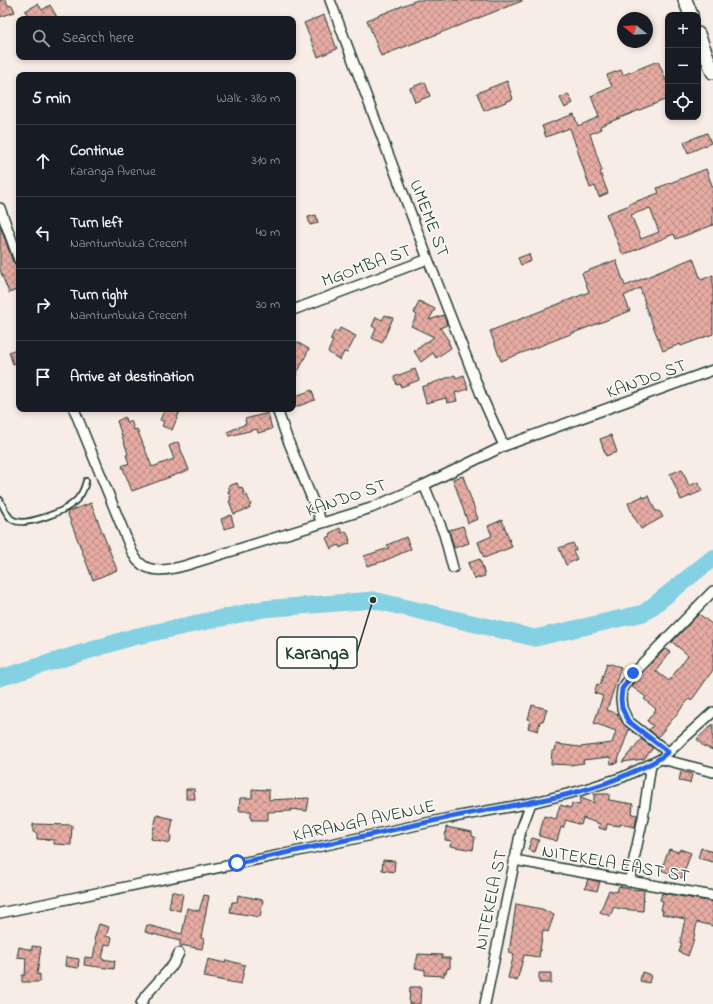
<!DOCTYPE html>
<html lang="en">
<head>
<meta charset="utf-8">
<style>
  :root { --surface:#171b24; --page:#20242c; --text:#f1f3f6; --muted:#9ea1a6; --line:#363941 }
  body { margin:0; font-family:"Indie Flower",sans-serif; background:var(--page); color:var(--text) }
  .controls { position:absolute; right:12px; top:12px; display:grid; overflow:hidden; border-radius:8px; box-shadow:0 2px 6px #0003 }
  .controls button { width:36px; height:36px; display:grid; place-items:center; padding:0; border:0; border-bottom:1px solid var(--line); background:var(--surface); color:var(--text); font:20px sans-serif }
  .compass { position:absolute; left:617px; top:12px; width:36px; height:36px; border-radius:50%; background:var(--surface); box-shadow:0 2px 6px #0003; rotate:288deg }
  .stop { position:absolute; width:12px; height:12px; margin:-9px; border:3px solid #2563eb; border-radius:50%; background:#fff }
  .stop.end { background:#2563eb; border-color:#fff; box-shadow:0 1px 4px #0008 }
  .list { margin:0; padding:0; list-style:none }
  h2 { display:flex; justify-content:space-between; align-items:center; height:52px; margin:0; padding:0 16px; font-size:17px }
  h2 small { font-size:13px; font-weight:400; color:var(--muted) }
  .list li { display:grid; grid-template-columns:26px 1fr auto; gap:12px; align-items:center; box-sizing:border-box; height:72px; padding:0 16px; border-top:1px solid var(--line) }
  .list b { display:block; font-size:15px; white-space:nowrap }
  .list p { margin:0; font-size:13px; white-space:nowrap; color:var(--muted) }
  .list em { font-size:13px; font-style:normal; color:var(--muted) }
  .icon { flex:none; width:22px; height:22px; fill:none; stroke:currentColor; stroke-width:2; stroke-linecap:round; stroke-linejoin:round }
  .map { position:relative; flex:none; width:713px; height:1004px; overflow:hidden }
  .search { position:absolute; background:var(--surface); box-shadow:0 2px 6px #0003; left:16px; top:16px; width:280px; height:44px; display:flex; align-items:center; gap:10px; box-sizing:border-box; padding:0 14px; border-radius:8px; color:var(--muted); font-size:15px }
  .panel { position:absolute; background:var(--surface); box-shadow:0 2px 6px #0003; left:16px; top:72px; width:280px; height:340px; border-radius:8px }
  .map>svg:first-child { display:block }
</style>
</head>
<body>
<div class="map">
<svg width="713" height="1004" viewBox="0 0 713 1004">
  <defs>
    <pattern id="building-cross-hatch" width="8" height="8" patternUnits="userSpaceOnUse"><rect width="8" height="8" fill="#e6aba2"/><path d="M0 0l8 8M0 8l8-8" fill="none" stroke="#ba8c85"/></pattern>
  </defs>
  <rect width="100%" height="100%" fill="#f8ece6"/>
  <filter id="ink" filterUnits="userSpaceOnUse"><feTurbulence type="fractalNoise" baseFrequency=".025" numOctaves="2"/><feDisplacementMap in="SourceGraphic" scale="8" xChannelSelector="R" yChannelSelector="G"/><feConvolveMatrix kernelMatrix="1 2 1 2 8 2 1 2 1" color-interpolation-filters="sRGB"/></filter>
  <g filter="url(#ink)">
    <g fill="none" stroke-linecap="round" stroke-linejoin="round">
      <!-- river -->
      <path stroke="#83d1e2" stroke-width="17" d="M0 678 133 637 263 609 373 600 535 638 644 613 713 558"/>
    </g>
    <!-- building -->
    <path fill="url(#building-cross-hatch)" stroke="#1f3d34" fill-rule="evenodd" d="M0 0H6L8 6 12 5 15 12 0 17Z
      M417 0H522V1L381 56 367 20Z
      M38 4 42 10 50 5 58 19H27L29 18 25 11Z
      M324 15 337 49 318 57 304 23Z
      M658 61 668 85V95L666 96 667 99 600 126 601 129 590 134 602 171 600 172 608 193 599 197 595 186 590 188 570 128 546 137 542 126 574 114 578 126 599 117 591 96 612 87 607 75 621 70 623 75Z
      M507 81 513 99 484 111 477 93Z
      M425 82 430 96 415 102 410 88Z
      M568 94 573 103 565 108 560 98Z
      M707 133 711 143 688 153 684 142Z
      M706 169 713 188V225L676 239 674 234 623 255 606 214 630 205 629 204 659 193 657 188ZM650 208 659 232 641 239 631 215Z
      M316 215 318 223 310 225 308 217Z
      M0 225 13 262 18 266 19 269V289L9 293 0 270Z
      M529 254 531 261 521 265 518 258Z
      M693 258 701 280 713 275V334L681 346 680 344 663 351 644 303H645L640 288 624 296 630 311 501 361 490 331 589 292 582 273 616 260 625 286Z
      M419 301 435 309 429 320 444 315 447 325 440 328 449 341H448L451 348 436 358 433 353 421 362 414 351 434 337 411 326 417 315 414 313Z
      M385 315 393 318 382 343 372 338 376 329 372 326 376 317 382 320Z
      M340 328 356 336 347 353 344 352 340 360 328 352 333 341 330 340 335 330 338 332Z
      M295 341 309 349 293 382V346Z
      M19 348V362L13 364 9 352Z
      M415 369 419 380 401 387 400 384 397 385 394 377Z
      M455 375 456 378 464 375 468 389 455 393 457 401 447 403 446 398 426 403 422 387Z
      M312 390 315 400 293 408V397Z
      M165 409H181L172 430 162 426 164 422 160 420Z
      M268 413 272 429 258 433 257 429 229 436 227 432 246 424 245 419Z
      M125 417 126 422 131 420 134 430 137 429 152 467 174 459 169 446 178 442 189 470 132 491 122 466 129 463 126 455 128 454 117 421Z
      M611 435 617 452 606 456 600 439Z
      M682 469 689 486 698 482 702 491 681 500 670 474Z
      M463 476 478 519 468 523 453 479Z
      M237 483 239 488 242 487 245 496 247 495 251 505 249 506 250 508 234 514 229 501 231 500 228 491 230 490 228 486Z
      M643 496V498L649 496 655 510 660 512 663 517 641 529 635 518H634L628 503Z
      M91 503 117 570 93 580 67 512Z
      M231 515 234 526 224 529 221 519Z
      M502 520 512 547 484 558 478 542 492 536 488 526Z
      M463 526 469 543 454 548 449 530Z
      M340 528 342 533 346 531 350 540 349 541 350 543 340 548 339 545 331 549 326 538 331 536 330 533Z
      M406 537 411 549 384 561 367 566 364 556 389 548 387 545Z
      M573 543 576 550 573 551 577 559 566 565 559 548Z
      M480 559 485 576 474 579 468 563Z
      M699 614 713 625V670L691 701 689 699 658 737 649 730 653 726 647 721 656 709 644 699 646 697 631 686 638 677 665 649 670 652 656 671 669 681 688 655 672 642Z
      M607 663 621 667 607 710 618 714 617 716 629 729 617 763 611 764 610 757 583 760 584 763 570 765 551 764 552 751H555L556 744 580 747 612 743 616 731 594 723 603 696 594 693 597 684 600 685Z
      M532 705 547 709 543 721H540L538 731 528 728 530 720 528 719Z
      M713 724V750L703 746 697 739Z
      M641 739 653 748 644 759 622 762Z
      M681 771 692 774 690 783 679 781Z
      M186 789H194L195 799H186Z
      M252 789 269 790V800L309 798 307 811 291 809V811L268 812V820H251V811H239L240 798H252Z
      M594 794H609V800L633 804 632 814 637 815 635 827 620 824V826L607 824 606 830 599 828 600 824 583 818 581 825 566 820 563 828 561 827 557 841 539 836 544 816 556 819 560 805 571 808 572 803 579 805 581 798 594 803Z
      M157 815 173 819 170 835 171 836 170 843 151 839Z
      M33 824 72 825 71 845 54 844V840L37 839V833L33 832Z
      M446 827 472 832V836L475 837 473 850 450 846 452 841 445 840Z
      M532 838 539 840 535 852 528 850Z
      M701 848 713 852V862L698 858Z
      M669 849 678 852 680 849 691 853 682 878 661 870Z
      M383 860 395 861 394 872 382 870Z
      M588 879 600 882 597 891 585 888Z
      M619 886 629 889 644 890 643 911 620 909 614 907 610 916 600 912 609 890 617 892Z
      M172 891 183 894 180 911 169 908Z
      M662 893 713 902V926L697 922 693 942 688 956 679 952 682 943H680L685 919 662 914 663 910H661L663 901 660 900Z
      M204 895 209 896 201 938 204 939 202 949 180 945V941L145 932 147 925 182 934 187 908 199 911Z
      M238 895 263 900 260 917 230 912 232 902H237Z
      M516 904 542 909 554 915 548 932 543 930 539 957 524 955 517 981 508 978 514 954 509 953Z
      M99 924 109 927 106 936 112 938 110 945 105 944 102 959 115 961 114 969 84 965 85 957 93 958 96 941 94 940Z
      M32 946 41 947 37 975 40 974V982H22V975H25L26 958 17 957 19 947 32 950Z
      M418 954 442 955V958H450V968L447 969 446 973H444V976L425 975V970L415 968Z
      M66 957 79 959 78 968 65 966Z
      M208 959 225 963 226 960 245 965 241 984 204 977Z
      M642 972 651 975 649 983 640 981Z
      M539 973H551V983H539Z
      M410 987H421L420 1004H409Z"/>
    <g fill="none" stroke-linecap="round" stroke-linejoin="round">
      <defs>
        <path id="lane" d="M0 500C3 506 7 517 13 520 25 527 62 512 72 504 80 498 84 491 86 481"/>
        <path id="street" d="M330 0 428 259 482 397 504 446
          M0 208 19 260
          M293 310 428 259
          M74 409 132 552C134 555 136 560 139 562 151 575 173 569 187 565L371 508 424 485 504 446 713 370
          M277 409 287 438 322 523
          M424 485 444 534 453 568
          M668 752 628 721 622 708 621 699 622 689 633 673 713 591
          M661 759 713 772
          M514 860 713 896
          M629 882 643 818 651 764
          M0 913 308 849 449 818 531 803 579 791 623 777 661 759 713 712
          M141 1004 146 995 173 965 179 953
          M485 1004 521 830 531 803"/>
        <path id="secondary" d="M685 0 691 15
          M698 34 713 72"/>
      </defs>
      <!-- lane casing -->
      <use href="#lane" stroke="#1f3d34" stroke-width="8"/>
      <!-- street casing -->
      <use href="#street" stroke="#1f3d34" stroke-width="12"/>
      <!-- secondary casing -->
      <use href="#secondary" stroke="#1f3d34" stroke-width="16"/>
      <!-- lane -->
      <use href="#lane" stroke="#fdfcf7" stroke-width="4.5"/>
      <!-- street -->
      <use href="#street" stroke="#fdfcf7" stroke-width="9"/>
      <!-- secondary -->
      <use href="#secondary" stroke="#fdfcf7" stroke-width="13"/>
    </g>
  </g>
  <g fill="none" stroke-linecap="round" stroke-linejoin="round" filter="url(#ink)">
    <!-- route -->
    <path stroke="#2563eb" stroke-width="5" d="M237 863C307 849 377 833 447 818 511 804 578 799 637 770 649 765 659 760 668 752L628 721 622 708 621 699 622 689 633 673"/>
  </g>
  <g text-anchor="middle" stroke-width="3" stroke-linejoin="round" paint-order="stroke">
    <!-- street labels -->
    <g font-size="18" fill="#1f3d34" stroke="#fdfcf7">
      <text transform="translate(430 218) rotate(69)" y="6">UMEME ST</text>
      <text transform="translate(366 265) rotate(-20)" y="6">MGOMBA ST</text>
      <text transform="translate(646 378) rotate(-20)" y="6">KANDO ST</text>
      <text transform="translate(346 497) rotate(-19)" y="6">KANDO ST</text>
      <text transform="translate(364 820) rotate(-12)" y="6">KARANGA AVENUE</text>
      <text transform="translate(616 863) rotate(10)" y="6">NITEKELA EAST ST</text>
      <text transform="translate(490 900) rotate(-78)" y="6">NITEKELA ST</text>
    </g>
  </g>
  <!-- callouts -->
  <path fill="none" stroke="#1f3d34" stroke-width="1.5" d="M373 600L357 652"/>
  <circle fill="#1f3d34" stroke="#fdfcf7" stroke-width="1.5" cx="373" cy="600" r="4"/>
  <rect fill="#fdfcf7" stroke="#1f3d34" stroke-width="1.5" x="277" y="637" width="80" height="31" rx="4"/>
  <g font-size="19" text-anchor="middle" font-weight="bold" fill="#1f3d34">
    <text x="317" y="659">Karanga</text>
  </g>
</svg>
<div class="controls">
<button>+</button>
<button>−</button>
<button><svg class="icon" aria-label="locate" viewBox="0 0 24 24"><circle cx="12" cy="12" r="6"/><path d="M12 2v4M12 18v4M2 12h4M18 12h4"/></svg></button>
</div>
<svg class="compass" viewBox="-18 -18 36 36"><path d="M0-13l5 13h-10z" fill="#e53935"/><path d="M0 13l5-13h-10z" fill="#9ea1a6"/></svg>
<div class="stop" style="left:237px;top:863px"></div>
<div class="stop end" style="left:633px;top:673px"></div>
<div class="search"><svg class="icon" aria-label="search" viewBox="0 0 24 24"><circle cx="10" cy="10" r="6"/><path d="M15 15l6 6"/></svg>Search here</div>
<section class="panel">
<h2>5 min<small>Walk · 380 m</small></h2>
<ul class="list">
<li><svg class="icon" aria-label="ahead" viewBox="0 0 24 24"><path d="M12 20V5M6 11l6-6 6 6"/></svg><div><b>Continue</b><p>Karanga Avenue</p></div><em>310 m</em></li>
<li><svg class="icon" aria-label="left" viewBox="0 0 24 24"><path d="M17 20v-9H6M10 6l-5 5 5 5"/></svg><div><b>Turn left</b><p>Namtumbuka Crecent</p></div><em>40 m</em></li>
<li><svg class="icon" aria-label="right" viewBox="0 0 24 24"><path d="M7 20v-9h11M14 6l5 5-5 5"/></svg><div><b>Turn right</b><p>Namtumbuka Crecent</p></div><em>30 m</em></li>
<li><svg class="icon" aria-label="arrive" viewBox="0 0 24 24"><path d="M6 21V4h12l-3 4 3 4H6"/></svg><div><b>Arrive at destination</b></div></li>
</ul>
</section>
</div>
</body>
</html>
